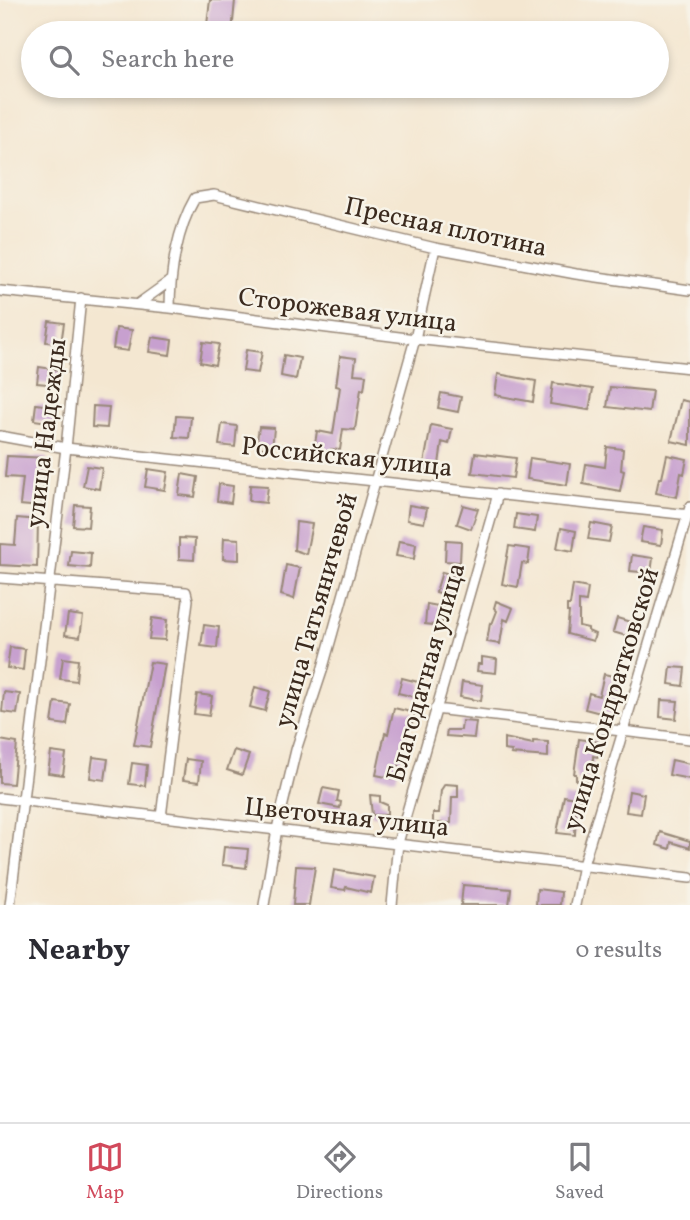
<!DOCTYPE html>
<html lang="en">
<head>
<meta charset="utf-8">
<style>
  :root { --surface:#fff; --page:#f7f7f7; --text:#2b2b33; --muted:#7c7c81; --line:#e1e1e2; --accent:#d1495b }
  body { margin:0; font-family:Vollkorn,serif; background:var(--page); color:var(--text) }
  .list { margin:0; padding:0; list-style:none }
  h2 { display:flex; justify-content:space-between; align-items:center; height:91px; margin:0; padding:0 28px; font-size:30px }
  h2 small { font-size:23px; font-weight:400; color:var(--muted) }
  .icon { flex:none; width:38px; height:38px; fill:none; stroke:currentColor; stroke-width:2; stroke-linecap:round; stroke-linejoin:round }
  .map { position:relative; flex:none; width:690px; height:905px; overflow:hidden }
  .search { position:absolute; background:var(--surface); box-shadow:0 4px 10px #0003; left:21px; right:21px; top:21px; height:77px; display:flex; align-items:center; gap:18px; box-sizing:border-box; padding:0 24px; border-radius:38px; color:var(--muted); font-size:26px }
  .sheet { height:217px; background:var(--surface) }
  nav { display:flex; justify-content:space-around; align-items:center; box-sizing:border-box; height:98px; border-top:2px solid var(--line); background:var(--surface); font-size:19px; color:var(--muted) }
  nav a { display:grid; justify-items:center; gap:4px }
  nav .on { color:var(--accent) }
  .map>svg:first-child { display:block }
</style>
</head>
<body>
<div class="map">
<svg width="690" height="905" viewBox="0 0 690 905">
  <rect width="100%" height="100%" fill="#f7f3e8"/>
  <filter id="ink" filterUnits="userSpaceOnUse"><feTurbulence type="fractalNoise" baseFrequency=".0143" numOctaves="2"/><feDisplacementMap in="SourceGraphic" scale="14" xChannelSelector="R" yChannelSelector="G"/><feConvolveMatrix kernelMatrix="1 2 1 2 8 2 1 2 1" color-interpolation-filters="sRGB"/></filter>
  <filter id="wash" filterUnits="userSpaceOnUse"><feTurbulence type="fractalNoise" baseFrequency=".00686" numOctaves="4" result="noise"/><feDisplacementMap in="SourceGraphic" scale="28" xChannelSelector="R" yChannelSelector="G"/><feGaussianBlur stdDeviation="1.57" result="paint"/><feColorMatrix in="noise" values="0 0 0 0 0 0 0 0 0 0 0 0 0 0 0 0 0 1.4 0 .05"/><feComposite in="paint" operator="in"/></filter>
  <g filter="url(#wash)">
    <rect width="100%" height="100%" fill="#f4e7d1"/>
    <g id="blocks">
      <!-- building -->
      <path fill="#c7a0cf" d="M210 0H235L232 33H206Z
        M49 321 64 323 61 344 46 342Z
        M116 328 132 330 128 351 113 349Z
        M152 337 172 340 170 355 149 352Z
        M203 342 219 344 215 365 200 362Z
        M246 350 262 352 258 373 243 371Z
        M284 355 300 358 296 379 281 376Z
        M340 356 356 358 354 374 366 375 364 390 361 389 355 430 343 429 340 450 331 449 329 452 314 450 317 431 333 434 340 387 336 386Z
        M39 367 60 370 58 385 37 383Z
        M498 374 536 381 533 402 495 395Z
        M553 383 593 389 589 410 550 404Z
        M610 387 652 391 649 412 607 407Z
        M441 393 461 397 458 412 438 408Z
        M681 400 690 402V445L671 441Z
        M36 404 58 407 55 423 34 420Z
        M93 406 109 407 107 428 92 427Z
        M176 416 191 417 189 438 174 437Z
        M222 424 237 426 235 447 219 445Z
        M431 425 452 429 449 444 442 442 438 472 423 469Z
        M259 427 274 428 272 449 256 447Z
        M607 447 623 449 621 470 624 471 620 491 583 484 586 464 605 467Z
        M475 453 516 458 513 478 472 473Z
        M667 455 687 459 684 474 681 473 677 497 656 493 659 478H662Z
        M7 456 47 458 41 507 20 505 23 478 5 477Z
        M530 458 570 464 567 485 527 479Z
        M87 466 102 468 99 489 83 486Z
        M148 469 168 472 165 490 145 487Z
        M182 474 198 477 195 497 179 495Z
        M219 484 233 486 231 503 217 501Z
        M250 485 268 486 266 503 249 501Z
        M75 505 90 506 88 527 73 526Z
        M409 505 427 508 424 523 407 520Z
        M463 505 478 509 471 529 457 524Z
        M516 514 537 517 535 532 514 529Z
        M17 518 38 520 37 567 0 565V544L15 545Z
        M296 522 312 524 306 554 294 550Z
        M591 523 612 527 609 542 588 539Z
        M643 527 663 530 661 545 640 542Z
        M561 528 576 531 573 551 557 548Z
        M179 538 195 539 194 560 179 559Z
        M224 538 239 539V560L223 559Z
        M446 540 461 541 460 562 445 561Z
        M399 541 416 544 414 559 396 556Z
        M509 546 530 549 528 564 522 563 518 587 502 584Z
        M71 551 91 553 90 568 69 566Z
        M632 555 653 558 651 573 630 571Z
        M286 565 300 568 294 599 281 595Z
        M442 572 457 576 451 596 436 592Z
        M573 585 588 588 586 602 579 601V626L588 628V631L595 634 593 641 567 634 569 612H567V605H570Z
        M496 601 513 608 508 621 504 619 500 644 487 642 490 623 492 624 497 611 494 608Z
        M427 604 444 607 442 626 425 624Z
        M68 614 83 616 80 637 65 635Z
        M152 618 167 620 165 640 149 639Z
        M617 618 637 624 633 638 613 632Z
        M204 625 219 627 217 648 201 646Z
        M10 647 25 649 23 670 7 668Z
        M482 657 497 659 496 673 477 671 478 664H482Z
        M63 658 78 660 76 681 60 679Z
        M150 662 165 664 150 747 134 745Z
        M671 667 685 668 683 686 669 684Z
        M604 674 622 678 612 716 585 709 589 693 599 696Z
        M402 678 422 683 419 698 398 693Z
        M462 682 483 685 481 701 460 697Z
        M255 687 270 691 265 711 250 707Z
        M4 692 20 694 17 714 2 712Z
        M197 694 212 696 209 716 194 714Z
        M661 700 678 701 676 719 660 717Z
        M55 702 70 704 67 725 52 723Z
        M394 708 415 713 411 727H408L396 779 376 775 385 733 388 734Z
        M462 721 476 722 474 738 446 736 447 730H461Z
        M504 738 533 744V741L548 742V757L511 754 512 751 504 750Z
        M579 739 600 742 598 757 593 756V777H587V781L576 780V774H574Z
        M0 740 17 743 13 784 0 783Z
        M234 750 249 755 242 775 227 770Z
        M51 752 66 754 63 775 48 773Z
        M93 757 108 759 105 780 90 778Z
        M186 759 201 761 199 782 183 780Z
        M672 760 690 764V779L669 775Z
        M132 763 147 765 145 786 129 784Z
        M445 784 458 785V797H452L451 823H433V813H439L441 790Z
        M323 788 339 791 337 801 341 802 340 808 319 804Z
        M629 791 644 794 641 814 626 812Z
        M370 795 380 796V802L387 805V815H372Z
        M564 796 581 799 579 812 576 807 575 835 557 833Z
        M660 832 690 841V848L671 842 670 849 657 845Z
        M224 847 248 849 246 868 222 865Z
        M296 866 315 867 309 905H293Z
        M334 870 374 877 371 893 346 887 345 890 331 888Z
        M463 885 511 889 509 905H461Z
        M537 889 561 892 560 905H536Z"/>
    </g>
  </g>
  <g filter="url(#ink)">
    <use href="#blocks" fill-opacity="0" stroke="#988878" stroke-width="2"/>
    <g fill="none" stroke-linecap="round" stroke-linejoin="round">
      <defs>
        <path id="minor" d="M0 291 170 308 415 339 690 368
          M138 304 170 281
          M170 308C170 272 177 229 195 198L214 195 435 248 576 274 690 290
          M0 436 66 448 690 515
          M0 578 186 592 188 600 161 817
          M435 709 690 739
          M0 798 690 878
          M10 905 66 448 81 298
          M264 905 277 829 296 750 322 671 415 339 435 248
          M392 905 398 843 498 494
          M575 905 583 865 690 507"/>
      </defs>
      <!-- minor casing -->
      <use href="#minor" stroke="#988878" stroke-width="12"/>
      <!-- minor -->
      <use href="#minor" stroke="#fff" stroke-width="9"/>
    </g>
  </g>
  <g text-anchor="middle" stroke-width="5" stroke-linejoin="round" paint-order="stroke">
    <!-- street labels -->
    <g font-size="26" fill="#3b2a1e" stroke="#f7f3e8">
      <text transform="translate(446 226) rotate(12)" y="9">Пресная плотина</text>
      <text transform="translate(348 309) rotate(7)" y="9">Сторожевая улица</text>
      <text transform="translate(45 433) rotate(-83)" y="9">улица Надежды</text>
      <text transform="translate(347 456) rotate(6)" y="9">Российская улица</text>
      <text transform="translate(315 610) rotate(-74)" y="9">улица Татьяничевой</text>
      <text transform="translate(425 672) rotate(-74)" y="9">Благодатная улица</text>
      <text transform="translate(610 699) rotate(-73)" y="9">улица Кондратковской</text>
      <text transform="translate(347 816) rotate(6)" y="9">Цветочная улица</text>
    </g>
  </g>
</svg>
<div class="search"><svg class="icon" aria-label="search" viewBox="0 0 24 24"><circle cx="10" cy="10" r="6"/><path d="M15 15l6 6"/></svg>Search here</div>
</div>
<section class="sheet">
<h2>Nearby<small>0 results</small></h2>
<ul class="list">
</ul>
</section>
<nav>
<a class="on"><svg class="icon" aria-label="map" viewBox="0 0 24 24"><path d="M3 6l6-2 6 2 6-2v14l-6 2-6-2-6 2zM9 4v14M15 6v14"/></svg>Map</a>
<a><svg class="icon" aria-label="directions" viewBox="0 0 24 24"><path d="M12 3l9 9-9 9-9-9zM9 14v-3h6M13 9l2 2-2 2"/></svg>Directions</a>
<a><svg class="icon" aria-label="saved" viewBox="0 0 24 24"><path d="M7 4h10v16l-5-4-5 4z"/></svg>Saved</a>
</nav>
</body>
</html>
